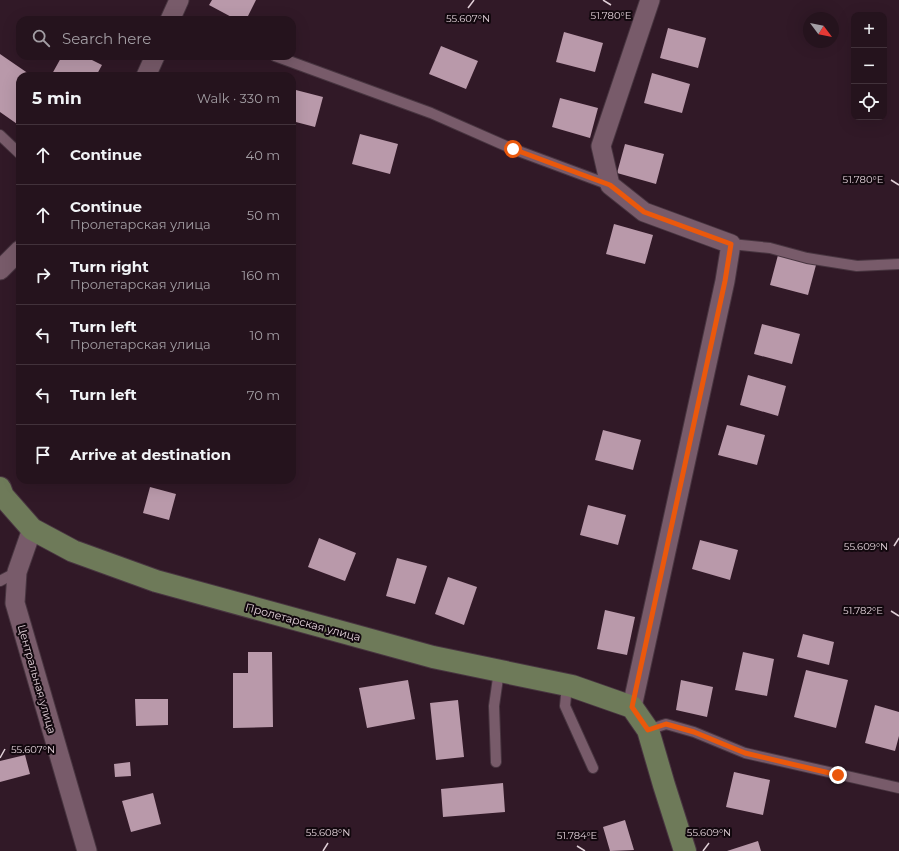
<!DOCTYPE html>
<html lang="en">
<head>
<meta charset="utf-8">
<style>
  :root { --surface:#25131d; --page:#2d1c26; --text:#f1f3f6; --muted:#a39ea4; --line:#42323b }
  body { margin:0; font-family:Montserrat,sans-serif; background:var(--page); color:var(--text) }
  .controls { position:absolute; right:12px; top:12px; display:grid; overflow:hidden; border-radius:8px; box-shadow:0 4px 16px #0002 }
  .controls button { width:36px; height:36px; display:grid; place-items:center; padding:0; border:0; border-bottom:1px solid var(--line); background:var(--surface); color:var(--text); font:20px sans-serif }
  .compass { position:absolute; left:803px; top:12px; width:36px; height:36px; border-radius:50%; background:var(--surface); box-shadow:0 4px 16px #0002; rotate:122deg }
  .stop { position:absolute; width:12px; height:12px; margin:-9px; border:3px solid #ea580c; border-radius:50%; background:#fff }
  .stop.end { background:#ea580c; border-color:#fff; box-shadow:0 1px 4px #0008 }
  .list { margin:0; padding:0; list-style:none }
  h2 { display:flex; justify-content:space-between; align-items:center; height:52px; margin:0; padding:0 16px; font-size:17px }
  h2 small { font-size:13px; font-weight:400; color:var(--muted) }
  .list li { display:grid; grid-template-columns:26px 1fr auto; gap:12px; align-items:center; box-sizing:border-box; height:60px; padding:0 16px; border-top:1px solid var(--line) }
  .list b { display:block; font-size:15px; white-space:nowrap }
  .list p { margin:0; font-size:13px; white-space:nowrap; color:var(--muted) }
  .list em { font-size:13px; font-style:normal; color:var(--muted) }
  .icon { flex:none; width:22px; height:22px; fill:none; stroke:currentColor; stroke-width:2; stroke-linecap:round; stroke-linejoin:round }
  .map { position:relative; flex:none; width:899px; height:851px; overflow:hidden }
  .search { position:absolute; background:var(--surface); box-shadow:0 4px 16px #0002; left:16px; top:16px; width:280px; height:44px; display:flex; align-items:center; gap:10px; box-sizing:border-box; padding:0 14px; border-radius:12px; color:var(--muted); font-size:15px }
  .panel { position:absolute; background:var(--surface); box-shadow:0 4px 16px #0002; left:16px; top:72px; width:280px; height:412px; border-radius:12px }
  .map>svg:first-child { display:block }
</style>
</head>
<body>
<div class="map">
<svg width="899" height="851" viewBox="0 0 899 851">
  <rect width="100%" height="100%" fill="#311927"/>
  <!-- building -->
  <path fill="#b999aa" d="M212 0H256L246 20H237L209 5Z
    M668 28 706 38 698 68 660 58Z
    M564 32 603 43 595 72 556 62Z
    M441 46 478 61 466 89 429 74Z
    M0 54 32 76H20V126L0 112Z
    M62 56H84L102 65 96 76H55L52 74Z
    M652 73 690 84 682 113 644 103Z
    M292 89 323 97 315 127 292 121Z
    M560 98 598 108 590 138 552 127Z
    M360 134 398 144 390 174 352 164Z
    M625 144 664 154 656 184 617 173Z
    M614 224 653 235 645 264 606 254Z
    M778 255 816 265 808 295 770 285Z
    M762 324 800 334 792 364 754 354Z
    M748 375 786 386 778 416 740 405Z
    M727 425 765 435 757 465 718 455Z
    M603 430 641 440 633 470 595 460Z
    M150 487 176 494 169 520 143 513Z
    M588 505 626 515 618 545 580 535Z
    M319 538 356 553 345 581 308 567Z
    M700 540 738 550 730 580 692 569Z
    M397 558 427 566 415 604 386 596Z
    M448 577 477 587 464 625 435 614Z
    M605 610 635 617 627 655 597 649Z
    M803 634 834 642 829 665 797 657Z
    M248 652H272L273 727 233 728V673H248Z
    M743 652 774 659 767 696 735 690Z
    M806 670 848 680 836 728 794 717Z
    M408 680 415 719 367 728 359 688Z
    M681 680 713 687 707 717 676 710Z
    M135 699H168V725L136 726Z
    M458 700 464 757 436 760 430 703Z
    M875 705 899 712V736L895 751 865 743Z
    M25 755 30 774 0 782V761Z
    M130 762 131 776 115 777 114 764Z
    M734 772 770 780 763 815 726 807Z
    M503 783 505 812 443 817 441 789Z
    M153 793 161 824 131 832 122 801Z
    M625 820 634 850 610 851 603 827Z
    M758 841 761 851H727Z"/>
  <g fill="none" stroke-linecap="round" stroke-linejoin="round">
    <defs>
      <path id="service" d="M275 56 431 113 513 149 610 185
        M0 135 20 154
        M731 244 770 248 807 258 857 266 899 264
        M0 581 17 572
        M567 685 565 706 593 768
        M648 730 666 724 694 732 745 753 899 788
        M496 762 494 706 499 671"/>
      <path id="minor" d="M170 20 179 0
        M146 76 155 56
        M0 270 20 250
        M32 529 17 572 15 603 87 851
        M632 707 725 281 731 244 644 212 610 185 601 146 650 0"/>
      <path id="primary" d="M0 488 3 496 32 529 73 551 156 581 433 657 572 686 632 707 648 730 664 785 685 851"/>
    </defs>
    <!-- service casing -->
    <use href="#service" stroke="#483540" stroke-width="12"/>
    <!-- minor casing -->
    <use href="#minor" stroke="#483540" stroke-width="21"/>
    <!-- primary casing -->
    <use href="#primary" stroke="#483540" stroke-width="24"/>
    <!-- service -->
    <use href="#service" stroke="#785b6a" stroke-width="10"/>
    <!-- minor -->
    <use href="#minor" stroke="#785b6a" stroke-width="19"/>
    <!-- primary -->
    <use href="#primary" stroke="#6e7a59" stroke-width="22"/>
  </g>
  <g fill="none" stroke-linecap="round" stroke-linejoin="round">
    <!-- route -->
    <path stroke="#ea580c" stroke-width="5" d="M513 149 610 185 644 212 731 244 725 281 632 707 648 730 666 724 694 732 745 753 838 775"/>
  </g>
  <!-- ticks -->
  <path fill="none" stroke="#e0cfd7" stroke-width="1.5" d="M603 0 611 5M468 8 474 0M891 180 899 185M894 546 899 538M891 611 899 616M0 758 5 749M577 846 585 851M323 851 328 843M703 851 709 843"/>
  <g text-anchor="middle" stroke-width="4" stroke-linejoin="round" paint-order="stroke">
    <!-- street labels -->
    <g font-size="11" fill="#e0cfd7" stroke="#12080e">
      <text transform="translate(303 622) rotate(15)" y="4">Пролетарская улица</text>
      <text transform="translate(37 679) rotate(74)" y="4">Центральная улица</text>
    </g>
  </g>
  <g font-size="10" text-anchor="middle" fill="#e0cfd7" stroke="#12080e" stroke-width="4" stroke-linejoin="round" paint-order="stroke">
    <text x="611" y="19">51.780°E</text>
    <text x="468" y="22">55.607°N</text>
    <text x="863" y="183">51.780°E</text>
    <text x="866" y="550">55.609°N</text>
    <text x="863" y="614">51.782°E</text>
    <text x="33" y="753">55.607°N</text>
    <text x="328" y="836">55.608°N</text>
    <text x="709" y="836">55.609°N</text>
    <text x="577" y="839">51.784°E</text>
  </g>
</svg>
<div class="controls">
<button>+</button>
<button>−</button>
<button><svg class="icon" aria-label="locate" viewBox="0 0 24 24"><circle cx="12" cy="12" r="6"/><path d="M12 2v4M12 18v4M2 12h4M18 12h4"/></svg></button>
</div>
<svg class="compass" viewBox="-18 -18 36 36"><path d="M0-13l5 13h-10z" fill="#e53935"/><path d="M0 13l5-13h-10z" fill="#a39ea4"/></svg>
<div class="stop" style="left:513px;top:149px"></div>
<div class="stop end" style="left:838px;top:775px"></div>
<div class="search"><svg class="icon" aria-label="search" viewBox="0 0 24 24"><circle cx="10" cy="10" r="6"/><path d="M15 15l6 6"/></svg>Search here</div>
<section class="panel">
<h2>5 min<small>Walk · 330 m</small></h2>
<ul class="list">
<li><svg class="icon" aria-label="ahead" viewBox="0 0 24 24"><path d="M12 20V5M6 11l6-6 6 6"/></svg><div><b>Continue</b></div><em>40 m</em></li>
<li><svg class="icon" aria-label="ahead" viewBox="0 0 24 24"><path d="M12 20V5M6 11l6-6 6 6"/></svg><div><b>Continue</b><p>Пролетарская улица</p></div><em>50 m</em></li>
<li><svg class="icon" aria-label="right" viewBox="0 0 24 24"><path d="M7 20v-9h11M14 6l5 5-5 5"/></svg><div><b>Turn right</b><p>Пролетарская улица</p></div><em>160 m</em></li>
<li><svg class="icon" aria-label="left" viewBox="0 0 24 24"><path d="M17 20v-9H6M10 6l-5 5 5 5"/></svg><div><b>Turn left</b><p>Пролетарская улица</p></div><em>10 m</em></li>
<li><svg class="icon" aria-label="left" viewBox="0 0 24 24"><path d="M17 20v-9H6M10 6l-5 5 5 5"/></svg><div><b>Turn left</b></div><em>70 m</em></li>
<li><svg class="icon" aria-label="arrive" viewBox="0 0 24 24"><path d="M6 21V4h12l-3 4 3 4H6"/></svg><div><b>Arrive at destination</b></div></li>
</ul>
</section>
</div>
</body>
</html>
